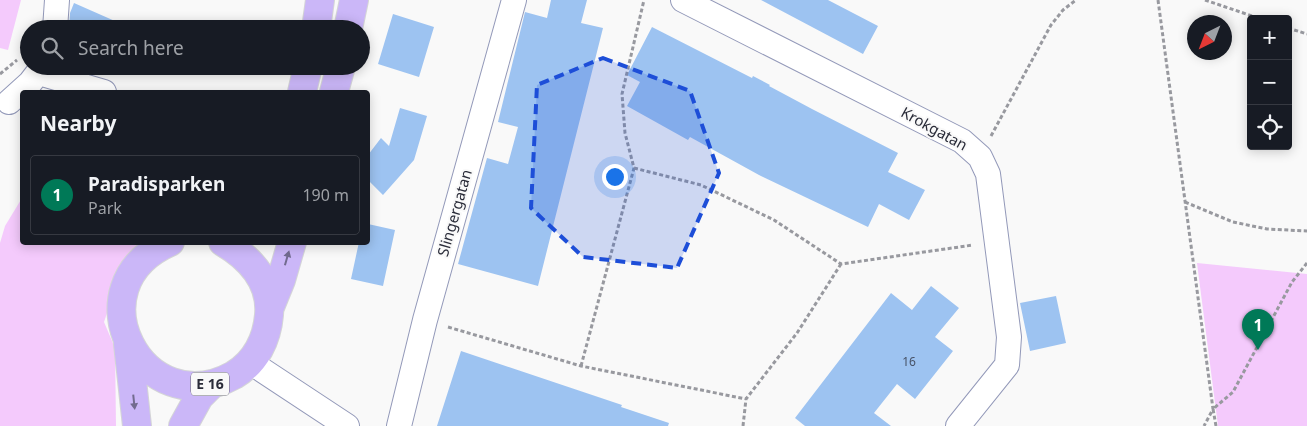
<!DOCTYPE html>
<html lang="en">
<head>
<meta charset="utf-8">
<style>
  :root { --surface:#171b24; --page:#20242c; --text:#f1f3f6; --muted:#9ea1a6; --line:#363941; --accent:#007957 }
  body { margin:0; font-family:"Noto Sans",sans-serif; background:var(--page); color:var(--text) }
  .controls { position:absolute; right:15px; top:15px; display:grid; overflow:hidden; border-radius:5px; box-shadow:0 2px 12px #0003 }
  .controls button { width:45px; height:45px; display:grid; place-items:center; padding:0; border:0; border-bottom:1px solid var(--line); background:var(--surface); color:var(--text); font:25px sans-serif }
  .compass { position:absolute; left:1187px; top:15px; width:45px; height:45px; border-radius:50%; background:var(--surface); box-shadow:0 2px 12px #0003; rotate:222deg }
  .you { position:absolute; left:614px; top:176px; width:18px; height:18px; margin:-12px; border:4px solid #fff; border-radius:50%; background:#1a73e8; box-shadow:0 0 0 8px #1a73e833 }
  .badge { display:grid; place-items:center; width:32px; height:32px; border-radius:50%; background:var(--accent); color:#fff; font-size:16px; font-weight:700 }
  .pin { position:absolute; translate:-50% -41px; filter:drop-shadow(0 1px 2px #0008) }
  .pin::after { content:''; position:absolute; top:26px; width:18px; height:15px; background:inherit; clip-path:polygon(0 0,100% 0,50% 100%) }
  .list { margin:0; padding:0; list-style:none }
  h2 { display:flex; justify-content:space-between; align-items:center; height:65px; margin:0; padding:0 20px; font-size:21px }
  h2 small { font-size:16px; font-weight:400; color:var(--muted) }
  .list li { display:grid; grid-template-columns:32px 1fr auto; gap:15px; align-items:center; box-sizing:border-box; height:80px; margin:0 10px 10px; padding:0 10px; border:1px solid var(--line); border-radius:5px }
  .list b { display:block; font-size:19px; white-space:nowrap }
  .list p { margin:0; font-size:16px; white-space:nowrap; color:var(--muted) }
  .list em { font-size:16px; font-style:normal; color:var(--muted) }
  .icon { flex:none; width:28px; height:28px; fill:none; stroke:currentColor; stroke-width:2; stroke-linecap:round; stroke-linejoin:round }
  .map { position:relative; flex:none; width:1307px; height:426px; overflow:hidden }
  .search { position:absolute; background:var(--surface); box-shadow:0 2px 12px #0003; left:20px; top:20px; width:350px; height:55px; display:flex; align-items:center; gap:12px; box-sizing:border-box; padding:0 18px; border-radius:28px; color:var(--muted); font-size:19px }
  .panel { position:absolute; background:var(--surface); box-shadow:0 2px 12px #0003; left:20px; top:90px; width:350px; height:155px; border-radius:5px }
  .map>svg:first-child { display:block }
</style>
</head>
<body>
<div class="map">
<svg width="1307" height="426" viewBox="0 0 1307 426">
  <rect width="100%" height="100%" fill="#f9f9f9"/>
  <!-- green -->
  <path fill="#f4cafc" d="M0 0H21L8 50 0 48Z
    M22 198V242L150 243 123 266 104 322 115 348 116 426H0V243L5 226Z
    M1197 263 1307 274V426H1218Z"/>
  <!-- building -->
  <path fill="#9dc3f1" d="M551 0H587L581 23 603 28 538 286 458 264 487 158 508 164 518 127 498 122 525 12 547 18Z
    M761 0H828L878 26 863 54Z
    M74 3 133 29H69L70 13Z
    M393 14 434 27 419 77 378 64Z
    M652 27 752 78 753 76 770 85 769 86 812 109 898 153 888 172 925 190 909 220 879 204 868 227 759 175 690 137 688 140 627 106 640 82 627 75Z
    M400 108 427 116 414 160 383 195 368 180V155L381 138 389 146Z
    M368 224 395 230 383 286 351 279 359 242H368Z
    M931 286 959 308 935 337 953 351 915 399 897 384 874 413 891 426H805L795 418 891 293 912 310Z
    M1056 296 1066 343 1030 351 1020 303Z
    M461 351 622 405 621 407 669 423 668 426H437Z"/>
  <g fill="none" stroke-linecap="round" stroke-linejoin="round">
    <defs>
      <path id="minor" d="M683 0 962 141 980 157 988 174 1009 337 1007 365 958 426
        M55 29 57 0
        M39 73 104 92
        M9 102 30 83 43 66
        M250 362 347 426
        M399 426 425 320 514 0"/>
      <path id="highway" d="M316 29 320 0
        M348 29 354 0
        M302 92 308 66
        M334 92 341 66
        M170 242C69 286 143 426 234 375 256 362 267 339 269 315 272 281 250 258 223 242
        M270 307 281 280 292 242
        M128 344 137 426
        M183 426 199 397 212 384"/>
    </defs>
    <!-- minor casing -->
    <use href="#minor" stroke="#9399b9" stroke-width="26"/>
    <!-- highway casing -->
    <use href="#highway" stroke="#d4d5d7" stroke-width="30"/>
    <!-- path -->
    <path stroke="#98999f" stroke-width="3" stroke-dasharray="4 2.5" stroke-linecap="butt" d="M1158 0 1213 409 1204 426
      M1205 0 1261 19
      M1288 28 1307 34
      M0 74 17 60
      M991 136 1051 25 1063 10 1076 0
      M634 168 701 185 774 220 841 264 973 245
      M1185 202 1233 222 1267 229 1307 231
      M448 327 581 366 746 399
      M581 366 634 168 625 133 622 94 644 0
      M743 426 746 399 797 333 841 264
      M1216 426 1213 409 1233 392 1292 282 1307 263"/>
    <!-- minor -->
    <use href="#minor" stroke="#fff" stroke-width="24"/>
    <!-- highway -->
    <use href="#highway" stroke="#cbb7f8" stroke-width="28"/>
  </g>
  <!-- one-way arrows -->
  <defs><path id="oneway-solid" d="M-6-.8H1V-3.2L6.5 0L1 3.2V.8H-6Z" transform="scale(1.25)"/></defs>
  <g fill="#726b8f">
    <use href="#oneway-solid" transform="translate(287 258) rotate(-74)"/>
    <use href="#oneway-solid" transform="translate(134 402) rotate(84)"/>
  </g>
  <!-- marked area -->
  <path fill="#1d4ed8" fill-opacity="0.2" stroke="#1d4ed8" stroke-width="4" stroke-dasharray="10 6" stroke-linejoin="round" d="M603 58 690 91 719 173 677 268 583 257 531 208 537 85Z"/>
  <g text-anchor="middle" stroke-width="4" stroke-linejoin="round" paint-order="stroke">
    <!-- number labels -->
    <g font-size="12" fill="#475267">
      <text x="909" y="366">16</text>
    </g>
    <!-- shield labels -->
    <rect fill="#f9f9f9" stroke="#686a73" stroke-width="1" x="191" y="372.5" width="38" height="23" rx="4"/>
    <g font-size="14" font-weight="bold" fill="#2a2c39">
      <text x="210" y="389">E 16</text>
    </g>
    <!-- street labels -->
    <g font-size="15" fill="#2a2c39" stroke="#f9f9f9">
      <text transform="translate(934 129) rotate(29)" y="5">Krokgatan</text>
      <text transform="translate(455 213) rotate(-74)" y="5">Slingergatan</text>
    </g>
  </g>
</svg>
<div class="controls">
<button>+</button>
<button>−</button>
<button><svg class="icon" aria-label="locate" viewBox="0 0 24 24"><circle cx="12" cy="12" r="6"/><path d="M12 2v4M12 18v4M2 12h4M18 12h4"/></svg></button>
</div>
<svg class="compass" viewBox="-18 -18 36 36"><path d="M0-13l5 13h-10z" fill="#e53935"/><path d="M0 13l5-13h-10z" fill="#9ea1a6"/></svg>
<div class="you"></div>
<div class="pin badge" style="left:1258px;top:350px">1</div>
<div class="search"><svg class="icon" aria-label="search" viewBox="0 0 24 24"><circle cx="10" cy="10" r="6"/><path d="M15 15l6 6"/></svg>Search here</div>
<section class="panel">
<h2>Nearby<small></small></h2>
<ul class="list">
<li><span class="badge">1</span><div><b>Paradisparken</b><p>Park</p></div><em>190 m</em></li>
</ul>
</section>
</div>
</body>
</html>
